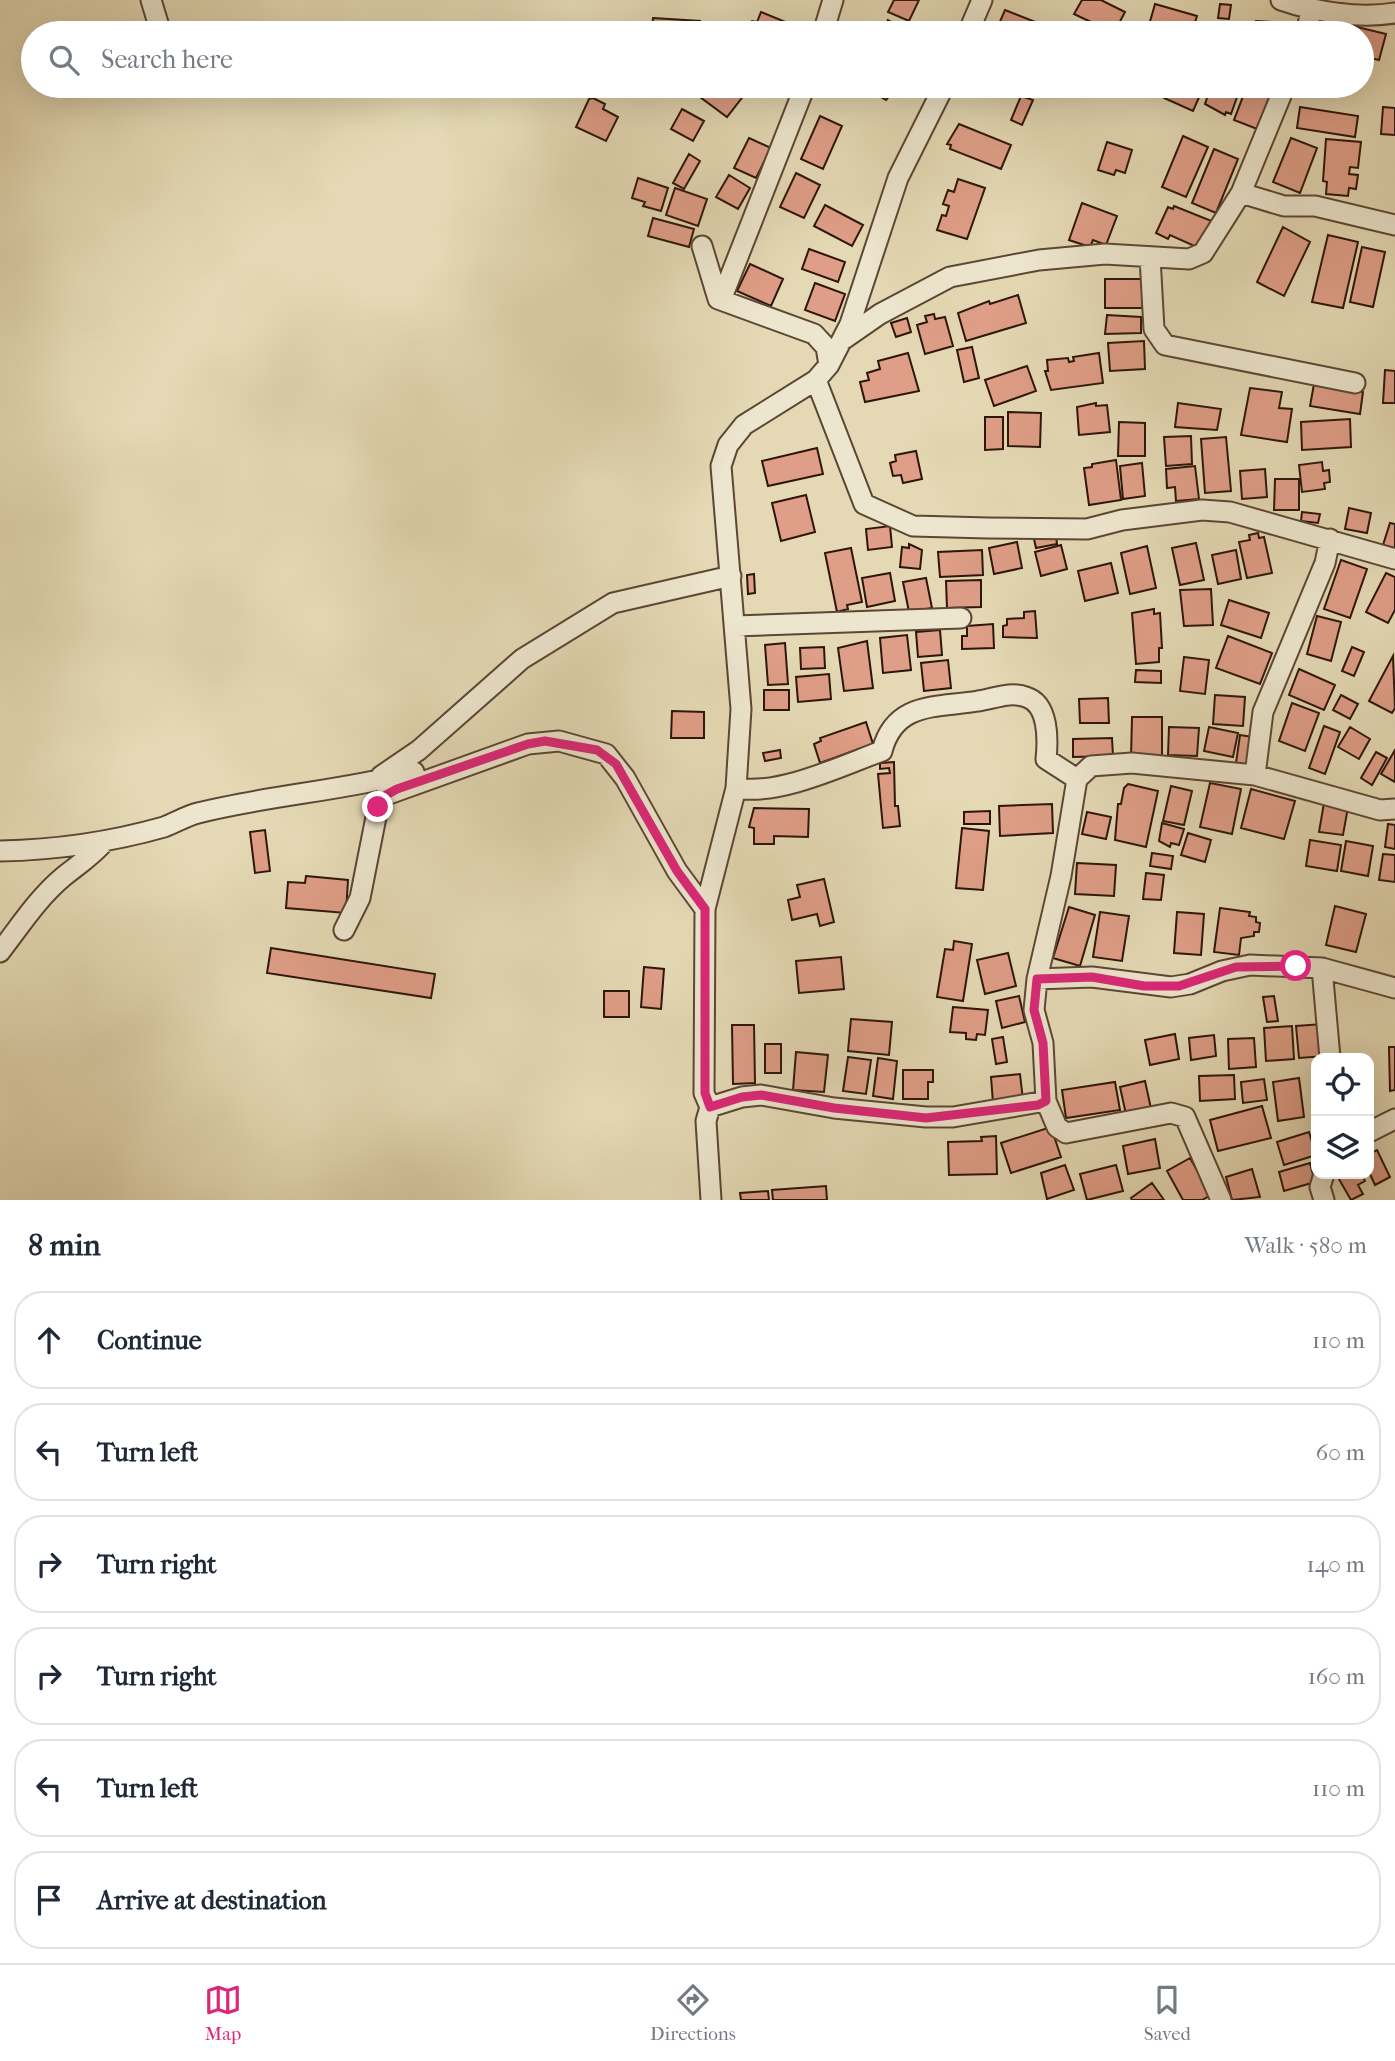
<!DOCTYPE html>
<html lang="en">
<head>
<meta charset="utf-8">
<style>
  :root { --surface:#fff; --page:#f6f6f7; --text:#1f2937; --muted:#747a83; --line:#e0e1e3; --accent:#db2777 }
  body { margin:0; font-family:"IM FELL French Canon",serif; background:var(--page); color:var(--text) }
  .controls { position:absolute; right:21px; bottom:21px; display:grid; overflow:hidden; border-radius:14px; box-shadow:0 7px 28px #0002 }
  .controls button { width:63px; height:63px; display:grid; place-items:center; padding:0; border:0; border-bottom:2px solid var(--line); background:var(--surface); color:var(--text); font:35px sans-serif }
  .stop { position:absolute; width:21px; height:21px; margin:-16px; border:5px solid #db2777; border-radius:50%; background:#fff }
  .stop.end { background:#db2777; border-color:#fff; box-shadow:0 2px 7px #0008 }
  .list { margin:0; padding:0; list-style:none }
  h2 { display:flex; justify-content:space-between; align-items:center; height:91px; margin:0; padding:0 28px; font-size:30px }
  h2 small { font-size:23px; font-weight:400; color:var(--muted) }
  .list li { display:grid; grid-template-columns:46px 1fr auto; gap:21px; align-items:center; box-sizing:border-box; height:98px; margin:0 14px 14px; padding:0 14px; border:2px solid var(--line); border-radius:28px }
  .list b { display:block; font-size:26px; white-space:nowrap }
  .list em { font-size:23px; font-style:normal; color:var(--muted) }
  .icon { flex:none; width:38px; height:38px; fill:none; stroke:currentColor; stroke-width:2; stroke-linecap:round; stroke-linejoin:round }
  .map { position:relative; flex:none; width:1395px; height:1200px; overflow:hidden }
  .search { position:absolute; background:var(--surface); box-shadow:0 7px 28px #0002; left:21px; right:21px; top:21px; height:77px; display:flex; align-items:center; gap:18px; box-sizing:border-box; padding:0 24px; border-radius:38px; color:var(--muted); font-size:26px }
  .sheet { height:763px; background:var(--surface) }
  nav { display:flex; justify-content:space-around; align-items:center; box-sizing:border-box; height:98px; border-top:2px solid var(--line); background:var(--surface); font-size:19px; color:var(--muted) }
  nav a { display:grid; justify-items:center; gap:4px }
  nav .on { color:var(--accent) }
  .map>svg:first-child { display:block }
</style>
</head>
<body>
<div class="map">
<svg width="1395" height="1200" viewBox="0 0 1395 1200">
  <rect width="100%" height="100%" fill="#e4d9b4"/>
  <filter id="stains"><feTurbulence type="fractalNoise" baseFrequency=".00286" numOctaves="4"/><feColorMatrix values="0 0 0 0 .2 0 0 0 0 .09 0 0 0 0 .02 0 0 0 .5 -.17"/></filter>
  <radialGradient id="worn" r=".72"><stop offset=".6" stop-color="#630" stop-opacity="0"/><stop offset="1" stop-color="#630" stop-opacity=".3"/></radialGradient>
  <!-- building -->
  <path fill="#df9e87" stroke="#2e150a" stroke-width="2" d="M894 0H919L909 21 888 12Z
    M1082 0H1101L1125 12 1114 33 1074 14Z
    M1155 4 1197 16 1193 29 1187 27 1186 33H1180L1149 25Z
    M1220 4 1231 5 1229 19 1218 18Z
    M1005 10 1056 30 1055 33H995Z
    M761 12 788 23 785 29 797 33H745L752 21 757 22Z
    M653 18 700 21 699 33H652Z
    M888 20 898 26 914 33H882Z
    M1256 21 1287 23 1286 33H1255Z
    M1353 26 1386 34 1379 60 1362 56V33H1351Z
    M709 86H743L748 90 727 117 700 97Z
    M862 86H898L886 100Z
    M1169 86H1204L1193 111 1164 98Z
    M1211 86H1241L1231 114 1226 112 1225 115 1205 104Z
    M1247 86 1272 93 1257 129 1234 120Z
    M1021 96 1033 100 1022 125 1011 120Z
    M593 98 605 104 603 109 618 117 606 141 576 127 589 99Z
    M1300 107 1358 116 1355 137 1297 128Z
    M1383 107 1395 108V135L1381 134Z
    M682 109 704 121 693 141 671 129Z
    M820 116 842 126 823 169 801 159Z
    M959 124 1011 145 1001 169 950 149 951 145 947 144Z
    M1183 136 1208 147 1186 197 1162 187Z
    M749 138 771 148 756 178 734 168Z
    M1291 138 1317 148 1300 193 1273 182Z
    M1326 139 1361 142 1358 168 1350 167 1349 174 1358 175 1356 189 1349 188 1348 196 1326 194 1327 182 1323 181Z
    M1107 142 1132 150 1125 173 1116 170 1114 175 1098 170Z
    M1214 149 1238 159 1216 213 1192 203Z
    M689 154 700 161 684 189 673 183Z
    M796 173 820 185 804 218 780 207Z
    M729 175 750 188 738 209 716 197Z
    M638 178 668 188 661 211 643 206 645 202 632 198Z
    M958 179 985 188 967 239 937 230 942 215 946 216 949 206 943 204 948 190 954 192Z
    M675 188 707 199 698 226 666 215Z
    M1082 203 1117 216 1106 245 1093 240 1090 247 1069 240Z
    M825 205 863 225 852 246 814 226Z
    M1174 206 1214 222 1201 249 1170 235 1168 239 1156 233 1168 207 1173 209Z
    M653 218 694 229 689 247 648 236Z
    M1283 227 1310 242 1284 296 1257 282Z
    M1328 235 1358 242 1343 308 1312 302Z
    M1362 247 1385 252 1373 307 1350 302Z
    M809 249 845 262 838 282 802 269Z
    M750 264 783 279 771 306 737 291Z
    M1105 279H1143L1142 308H1105Z
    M815 283 845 294 835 321 805 310Z
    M1018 295 1026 323 966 341 958 313 989 301 990 304Z
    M934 314 935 319 945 317 953 346 925 354 917 325 927 322 925 316Z
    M1107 315 1141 317V333L1105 334Z
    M907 318 911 332 896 337 891 323Z
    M1144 341 1145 369 1110 371 1108 343Z
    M972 347 979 378 964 382 957 350Z
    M908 353 919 391 865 402 860 382 869 380 867 373 880 369 878 361Z
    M1099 353 1103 383 1051 390 1045 371H1048L1047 360 1068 358 1069 362 1074 361 1073 357Z
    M1027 366 1036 391 994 406 985 380Z
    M1385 370 1395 371V403H1383Z
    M1314 384 1363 392 1360 414 1310 406Z
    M1250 388 1282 392 1279 408 1292 409 1287 442 1241 435Z
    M1096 403V406L1107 405 1110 432 1079 435 1077 407Z
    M1178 403 1221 409 1217 430 1175 427Z
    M1008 412 1041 413 1040 447 1008 446Z
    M985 417H1003V449L985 450Z
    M1350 419 1351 447 1302 450 1301 422Z
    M1119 422 1145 423V456H1118Z
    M1191 436 1192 464 1166 466 1164 437Z
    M1226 437 1231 491 1205 493 1201 439Z
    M817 448 823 474 768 486 762 461Z
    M916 451 922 479 903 483 901 475 893 476 890 463 896 461 895 455Z
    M1116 460 1121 500 1089 505 1084 468 1092 467V464Z
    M1322 462 1323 471 1329 470 1330 482 1324 483 1325 489 1302 492 1299 465Z
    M1142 463 1145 496 1123 499 1120 466Z
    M1195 466 1199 499 1176 501 1175 487 1167 488 1166 469Z
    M1265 469 1267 497 1242 499 1240 471Z
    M1275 479H1299V510H1274Z
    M806 495 815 532 781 541 772 503Z
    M1349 508 1371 513 1367 533 1345 529Z
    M1302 512 1320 514 1318 523 1301 521Z
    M1390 523 1395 524V548L1383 545Z
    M890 526 892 547 868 550 866 529Z
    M1258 533 1259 538 1264 537 1272 573 1247 578 1239 542 1250 540 1249 535Z
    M1056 536 1057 544 1036 548 1034 539Z
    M1017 542 1022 568 994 574 989 548Z
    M1196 543 1204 580 1180 585 1172 548Z
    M909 544 922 550 920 569 900 567 902 547 909 548Z
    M1061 545 1067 569 1041 576 1035 552Z
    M1147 546 1156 588 1130 594 1121 553Z
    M851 548 862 602 847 605 848 609 837 612 825 553Z
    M982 550 983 575 940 577 938 552Z
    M1236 550 1241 579 1218 584 1212 555Z
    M1341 560 1367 569 1350 618 1324 609Z
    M1111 563 1118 593 1085 601 1078 571Z
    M890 573 895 601 867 607 862 578Z
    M1386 573 1395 577V610L1388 623 1366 612Z
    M754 574 755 593 748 594 747 575Z
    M926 578 932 608 909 612 903 582Z
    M981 580V607L947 608 946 581Z
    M1211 589 1213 625 1184 626 1180 590Z
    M1229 600 1269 613 1261 638 1221 625Z
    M1154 609V614L1160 613 1162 648H1159V662L1136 664 1132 613Z
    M1035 611 1037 638 1003 637V626L1007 625V619L1024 618V612Z
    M1317 616 1341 622 1331 661 1307 654Z
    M993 624 994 648 962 649V636H967V626Z
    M940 630 942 655 918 657 916 632Z
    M907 635 911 670 883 673 880 638Z
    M1228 636 1272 653 1260 684 1216 668Z
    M867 641 873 688 844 691 838 648Z
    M785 643 788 684 768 685 765 645Z
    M824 647 825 668 801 669 800 648Z
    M1352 647 1364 652 1354 676 1342 671Z
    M1393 656 1395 708 1392 713 1369 701Z
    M1184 657 1209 660 1205 694 1180 691Z
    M948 660 951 688 924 691 921 663Z
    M1299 669 1335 685 1324 710 1289 695Z
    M1136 670 1161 671V683L1135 682Z
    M829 674 831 699 798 702 796 677Z
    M764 690H789V710H764Z
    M1215 695 1245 697 1243 726 1213 724Z
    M1341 695 1358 704 1350 719 1333 710Z
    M1108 698 1109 723H1080L1079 699Z
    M1292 703 1319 713 1305 751 1279 741Z
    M672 711 704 712V738H671Z
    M1132 717H1162V758H1131Z
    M866 722 873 744 820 763 814 744 821 741 820 738Z
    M1324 726 1340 732 1325 774 1309 768Z
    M1169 727 1199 728 1197 756 1168 755Z
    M1209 727 1238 733 1233 757 1204 751Z
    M1350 727 1370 739 1359 759 1338 747Z
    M1240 735 1259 738 1254 766 1236 763Z
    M1112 738 1113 756 1073 757V739Z
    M780 750 781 758 765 761 763 753Z
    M1395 750V782L1381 774Z
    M1376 752 1387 758 1372 785 1361 778Z
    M894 762 895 806H898L900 826 883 828 878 774 890 773 889 768 880 769V763Z
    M1210 783 1241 789 1232 834 1200 827Z
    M1128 784 1158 791 1146 847 1115 840 1118 804H1121L1124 788Z
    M1171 786 1192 791 1184 825 1163 821Z
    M1251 789 1295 801 1284 839 1241 828Z
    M1324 803 1348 807 1343 835 1319 832Z
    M1052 804 1053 833 1000 836 999 806Z
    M754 808 809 809 808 837 774 836V844H754V828L749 827Z
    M990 811V824H964V812Z
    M1087 812 1111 817 1106 839 1082 834Z
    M1162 823 1184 829 1179 845 1171 843 1170 847 1159 841Z
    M1388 824 1395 825V849L1385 847Z
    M962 828 989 831 983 890 956 888Z
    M265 830 270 871 255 873 250 832Z
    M1188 833 1211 840 1205 862 1181 855Z
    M1310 840 1341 845 1337 871 1306 866Z
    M1346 841 1373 846 1368 876 1341 871Z
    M1152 853 1173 856 1171 869 1150 866Z
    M1383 854 1395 855V882L1379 880Z
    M1077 863 1116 865 1114 896 1075 894Z
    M1146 873 1164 875 1161 900 1143 899Z
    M306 876 348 880 346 913 286 908 288 882 305 883Z
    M824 879 834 922 820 926 817 914 792 920 788 900 800 897 797 885Z
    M1335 906 1366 914 1356 952 1326 945Z
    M1069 907 1095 915 1080 966 1053 958Z
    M1220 908 1250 912 1249 916 1256 917V922L1260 923 1259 932H1254V936L1241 938 1239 955 1214 952Z
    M1100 912 1129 916 1122 961 1093 957Z
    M1177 912 1204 914 1201 955 1174 953Z
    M954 941 972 944 963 1001 937 997 945 949 953 950Z
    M271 948 435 974 431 998 267 973Z
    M1008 953 1016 986 985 994 977 960Z
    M841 957 844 989 799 993 796 961Z
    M644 967 664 969 661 1009 641 1007Z
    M604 991H629V1017H604Z
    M1019 996 1025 1022 1002 1028 996 1001Z
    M1274 996 1278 1021 1267 1022 1263 997Z
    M953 1007 988 1010 985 1035 977 1034 976 1040 966 1039V1033L950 1032Z
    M851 1019 892 1022 889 1055 848 1051Z
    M1323 1024 1325 1056 1299 1058 1296 1026Z
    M732 1025H754L755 1083 733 1084Z
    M1292 1026 1294 1059 1266 1061 1264 1028Z
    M1175 1034 1179 1059 1150 1065 1145 1040Z
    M1214 1035 1216 1056 1191 1060 1189 1038Z
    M1003 1037 1007 1062 996 1064 992 1039Z
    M1254 1038 1256 1067 1229 1069 1228 1039Z
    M765 1044H781V1073H765Z
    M1389 1047H1395V1090L1390 1091Z
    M796 1052 828 1055 824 1092 793 1090Z
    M848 1057 871 1060 866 1094 843 1091Z
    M878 1058 897 1061 893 1099 873 1096Z
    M903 1070H933V1082H928V1099H903Z
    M1020 1074 1023 1100 993 1103 991 1077Z
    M1234 1075 1235 1099 1200 1101 1199 1076Z
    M1299 1078 1304 1117 1278 1121 1273 1082Z
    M1264 1079 1267 1100 1243 1103 1241 1082Z
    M1145 1081 1152 1113 1127 1119 1120 1087Z
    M1115 1082 1120 1110 1066 1118 1062 1090Z
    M1262 1106 1271 1138 1218 1151 1210 1120Z
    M1051 1127 1061 1157 1011 1173 1001 1143Z
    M1309 1132 1316 1155 1284 1165 1277 1142Z
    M996 1136 997 1174 949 1175 948 1142 982 1141 981 1137Z
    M1155 1139 1160 1168 1128 1174 1123 1146Z
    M1377 1150 1390 1177 1375 1185 1369 1172V1154Z
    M1190 1158 1211 1195 1202 1200H1183L1167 1171Z
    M1310 1163 1315 1182 1284 1191 1279 1172Z
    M1065 1165 1074 1190 1047 1199 1041 1173Z
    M1116 1165 1123 1191 1087 1200 1080 1174Z
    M1252 1169 1260 1197 1232 1200 1226 1177Z
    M1336 1174H1361L1365 1181 1358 1185 1363 1194 1351 1200Z
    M1152 1183 1164 1200H1132L1131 1198Z
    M826 1186 827 1200H773L772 1190Z
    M768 1191 769 1200H741L740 1193Z"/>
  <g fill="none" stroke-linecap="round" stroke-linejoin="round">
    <defs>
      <path id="street" d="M151 0 161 33
        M1281 0C1316 12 1358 19 1395 13
        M823 33 833 0
        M968 33 982 0
        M1306 33 1311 11
        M1241 193 1284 206H1315L1395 225
        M702 246 718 299 814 334 826 347 829 365
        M1150 257 1154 329 1165 345 1355 383
        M721 300 805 86
        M844 339 880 314 950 277 1039 260 1105 254 1189 259 1203 253 1241 193 1285 86
        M816 380 864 504 913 526 988 528 1087 529 1122 520 1202 510 1230 512 1395 559
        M736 626 961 618
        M1255 775 1263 712 1325 563 1330 539
        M381 776 419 750 522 659 613 603 731 576
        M736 788C779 796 841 766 882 751 895 701 937 708 978 701 993 699 1011 691 1026 697 1049 704 1048 740 1046 759L1077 779
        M0 851C55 850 111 842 164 827 175 823 186 816 198 813 269 795 343 791 414 772
        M344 930 360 898 378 807 386 795 528 744 559 741 606 754 625 778 677 871 705 909
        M0 952C20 926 38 898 63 877 79 864 91 857 105 841
        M1037 979 1092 977 1171 987 1190 984 1222 971 1250 965 1322 968
        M1330 1058 1322 968 1395 988
        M1046 1101 1057 1127 1066 1133 1171 1113 1185 1117 1221 1200
        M710 1107 742 1097 761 1095 834 1108 926 1117H953L1046 1101 1043 1043 1034 1010 1037 979 1061 876 1077 779 1091 766 1132 763 1255 775 1380 810 1395 809
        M1369 1132 1395 1119
        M1324 1174 1320 1187 1324 1200
        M711 1200 706 1121 710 1107 704 1093 705 909 736 788 741 709 721 466 728 445 744 425 816 380 829 365 850 324 898 178 944 86"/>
    </defs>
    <!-- street casing -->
    <use href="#street" stroke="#5c4634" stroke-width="23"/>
    <!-- street -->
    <use href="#street" stroke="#ede6ce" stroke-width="19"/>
  </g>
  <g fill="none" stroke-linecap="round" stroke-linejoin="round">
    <!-- route -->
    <path stroke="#db2777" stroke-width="9" d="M378 807 386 795 397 789 528 744 545 741 597 750 616 764 677 871 705 909V1093L710 1107 742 1097 761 1095 834 1108 926 1118 1038 1105 1046 1101 1043 1043 1034 1010 1037 979 1092 977 1144 986H1179L1236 967 1296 966"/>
  </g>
  <rect width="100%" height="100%" filter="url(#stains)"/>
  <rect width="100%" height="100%" fill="url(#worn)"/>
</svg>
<div class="controls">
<button><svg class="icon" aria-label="locate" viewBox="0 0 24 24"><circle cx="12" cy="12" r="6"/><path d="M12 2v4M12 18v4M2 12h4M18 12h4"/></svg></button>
<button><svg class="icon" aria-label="layers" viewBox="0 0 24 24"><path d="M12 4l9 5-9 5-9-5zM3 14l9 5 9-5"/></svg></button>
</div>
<div class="stop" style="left:1296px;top:966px"></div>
<div class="stop end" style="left:378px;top:807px"></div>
<div class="search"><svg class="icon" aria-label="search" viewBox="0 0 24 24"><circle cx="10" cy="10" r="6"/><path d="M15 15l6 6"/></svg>Search here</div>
</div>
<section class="sheet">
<h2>8 min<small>Walk · 580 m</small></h2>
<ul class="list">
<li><svg class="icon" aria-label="ahead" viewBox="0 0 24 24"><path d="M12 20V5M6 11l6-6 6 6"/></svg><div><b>Continue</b></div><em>110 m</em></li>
<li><svg class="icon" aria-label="left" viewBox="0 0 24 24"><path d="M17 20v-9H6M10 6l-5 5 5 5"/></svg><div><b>Turn left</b></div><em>60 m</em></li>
<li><svg class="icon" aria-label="right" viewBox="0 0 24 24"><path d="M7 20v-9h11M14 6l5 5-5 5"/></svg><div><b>Turn right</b></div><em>140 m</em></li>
<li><svg class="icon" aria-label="right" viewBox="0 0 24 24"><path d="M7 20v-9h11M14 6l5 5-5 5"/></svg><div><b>Turn right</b></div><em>160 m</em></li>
<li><svg class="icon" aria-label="left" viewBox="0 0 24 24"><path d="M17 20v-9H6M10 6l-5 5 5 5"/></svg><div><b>Turn left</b></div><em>110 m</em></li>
<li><svg class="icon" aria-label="arrive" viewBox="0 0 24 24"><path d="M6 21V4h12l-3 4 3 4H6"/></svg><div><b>Arrive at destination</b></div></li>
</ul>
</section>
<nav>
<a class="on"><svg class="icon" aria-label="map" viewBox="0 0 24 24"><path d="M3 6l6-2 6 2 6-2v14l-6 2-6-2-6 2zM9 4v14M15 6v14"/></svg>Map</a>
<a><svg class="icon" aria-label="directions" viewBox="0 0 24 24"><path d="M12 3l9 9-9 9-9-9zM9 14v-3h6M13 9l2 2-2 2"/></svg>Directions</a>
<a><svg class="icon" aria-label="saved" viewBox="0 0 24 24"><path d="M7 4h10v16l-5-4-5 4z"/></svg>Saved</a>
</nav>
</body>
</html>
